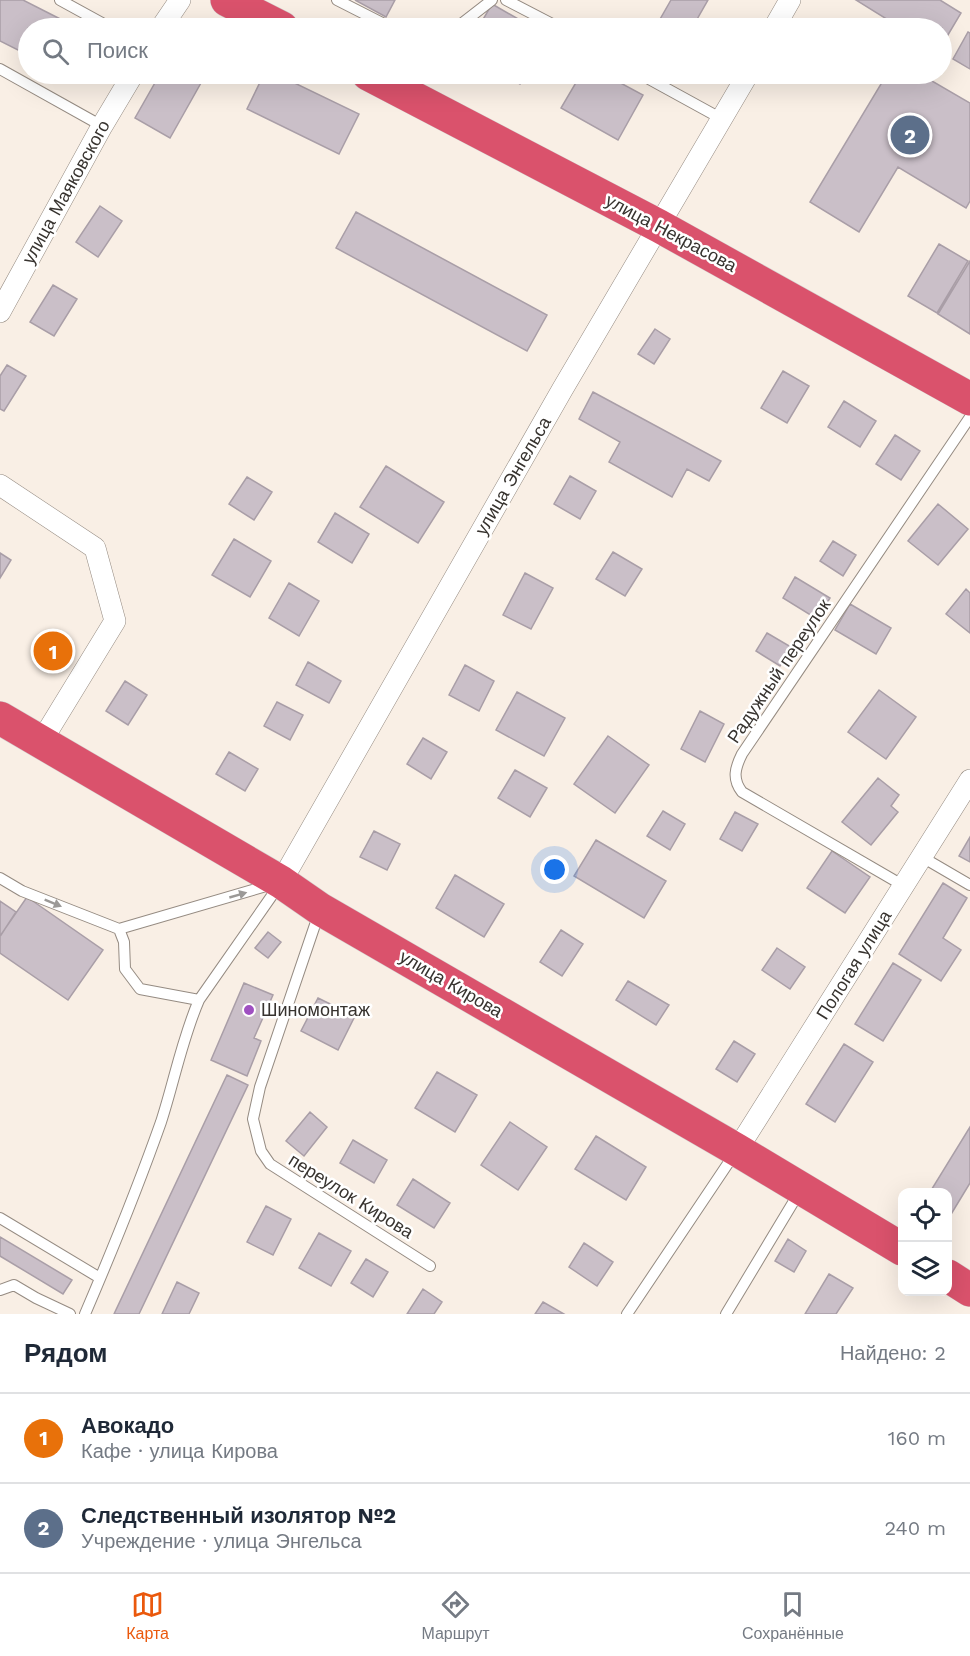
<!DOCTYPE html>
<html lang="ru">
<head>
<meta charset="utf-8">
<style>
  :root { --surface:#fff; --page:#f2f2f3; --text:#1f2937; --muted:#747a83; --line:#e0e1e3; --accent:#ea580c }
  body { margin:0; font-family:"Work Sans",sans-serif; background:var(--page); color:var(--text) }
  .controls { position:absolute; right:18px; bottom:18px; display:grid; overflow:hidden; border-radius:12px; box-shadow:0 6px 24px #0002 }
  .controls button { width:54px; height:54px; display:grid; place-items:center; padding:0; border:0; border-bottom:2px solid var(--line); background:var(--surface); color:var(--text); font:30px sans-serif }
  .you { position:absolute; left:555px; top:870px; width:21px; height:21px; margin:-15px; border:4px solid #fff; border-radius:50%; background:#1a73e8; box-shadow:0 0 0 9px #1a73e833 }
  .badge { display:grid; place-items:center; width:39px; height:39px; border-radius:50%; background:var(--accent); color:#fff; font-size:20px; font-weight:700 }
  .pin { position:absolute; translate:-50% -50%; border:3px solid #fff; box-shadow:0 2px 6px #0006 }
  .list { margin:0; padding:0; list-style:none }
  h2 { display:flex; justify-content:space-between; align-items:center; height:78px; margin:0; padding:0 24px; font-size:26px }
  h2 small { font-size:20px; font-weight:400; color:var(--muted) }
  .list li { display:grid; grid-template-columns:39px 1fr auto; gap:18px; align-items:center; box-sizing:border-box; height:90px; padding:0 24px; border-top:2px solid var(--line) }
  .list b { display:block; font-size:22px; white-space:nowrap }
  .list p { margin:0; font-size:20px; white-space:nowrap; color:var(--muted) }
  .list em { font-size:20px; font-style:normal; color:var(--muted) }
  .icon { flex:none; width:33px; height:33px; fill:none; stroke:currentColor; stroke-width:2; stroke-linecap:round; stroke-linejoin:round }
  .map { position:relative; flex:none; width:970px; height:1314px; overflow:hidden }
  .search { position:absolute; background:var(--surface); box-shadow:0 6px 24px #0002; left:18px; right:18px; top:18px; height:66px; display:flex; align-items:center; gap:15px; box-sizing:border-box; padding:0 21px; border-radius:33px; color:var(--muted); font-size:22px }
  .sheet { height:258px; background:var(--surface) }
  nav { display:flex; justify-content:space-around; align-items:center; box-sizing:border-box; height:84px; border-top:2px solid var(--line); background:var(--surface); font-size:16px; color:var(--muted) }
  nav a { display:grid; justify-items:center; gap:3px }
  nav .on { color:var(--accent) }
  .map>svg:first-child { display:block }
</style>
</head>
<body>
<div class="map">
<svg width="970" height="1314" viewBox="0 0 970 1314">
  <rect width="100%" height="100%" fill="#f9efe5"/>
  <!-- building -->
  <path fill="#cabfc8" stroke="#a99ea7" stroke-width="1.5" d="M0 0H23L78 28H28V55L0 41Z
    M355 0H395L386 17Z
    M671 0H708L692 28H655Z
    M856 0H940L961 13 942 45V28H901Z
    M492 4 534 28H478Z
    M968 32 970 33V69L953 59Z
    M160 74H206L170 138 135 118Z
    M264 74H276L359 114 339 154 247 109Z
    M502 74H526L520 84Z
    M581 74H604L643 95 618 140 561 108Z
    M887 74H920L970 103V201L966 208 898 167 859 232 810 202Z
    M100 206 122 221 98 257 76 242Z
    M356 212 547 315 527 351 336 248Z
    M939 244 968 261 937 313 908 296Z
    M970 261V334L938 314Z
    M53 285 77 299 54 336 30 322Z
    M655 329 670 339 654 364 638 354Z
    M7 365 26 376 4 411 0 409V376Z
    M783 371 809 386 787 423 761 408Z
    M593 392 721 461 709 481 687 469 672 497 609 462 620 442 579 419Z
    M844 401 876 421 860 447 828 427Z
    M895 435 920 451 901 480 876 464Z
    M386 466 444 502 418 543 360 507Z
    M570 476 596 491 580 519 554 504Z
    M247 477 272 492 254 520 229 504Z
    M938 504 968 529 938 565 908 541Z
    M335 513 369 534 352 563 318 542Z
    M234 539 271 561 250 597 212 575Z
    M833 541 856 555 843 576 820 561Z
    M613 552 642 569 625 596 596 579Z
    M0 553 11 560 0 578Z
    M525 573 553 588 531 629 503 615Z
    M795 577 830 598 817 619 783 598Z
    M289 583 319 601 299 636 269 618Z
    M966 589 970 593V633L946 614Z
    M850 604 891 628 876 654 835 630Z
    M53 633 70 642 54 669 37 659Z
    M767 633 791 647 780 666 756 651Z
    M308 662 341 681 329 703 296 685Z
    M465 665 494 681 479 711 449 695Z
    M125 681 147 695 128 725 106 711Z
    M879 690 916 717 886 759 848 732Z
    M517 692 565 718 544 756 496 730Z
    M277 702 303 715 290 740 264 726Z
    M700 711 724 724 705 762 681 749Z
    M608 736 649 765 615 813 574 784Z
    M423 738 447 752 431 779 407 764Z
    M229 752 258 769 245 791 216 774Z
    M515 770 547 788 530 817 498 798Z
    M878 778 899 795 891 806 898 812 871 845 842 822Z
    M663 811 685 824 670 850 647 836Z
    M735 812 758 824 742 851 720 839Z
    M374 831 400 844 387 870 360 857Z
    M970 837V862L959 856Z
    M596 840 666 881 644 918 574 876Z
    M832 851 870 877 845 913 807 888Z
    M455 875 504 904 484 937 436 908Z
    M943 883 967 898 943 938 961 950 941 981 899 954Z
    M27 897 103 950 68 1000 0 953V936Z
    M0 901 16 912 1 935 0 934Z
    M561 930 583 944 562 976 540 962Z
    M268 932 281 942 268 958 255 948Z
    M777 948 805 967 790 989 762 970Z
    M893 963 921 980 883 1041 855 1024Z
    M628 981 669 1005 656 1025 616 1000Z
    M244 983 273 995 254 1038 261 1041 247 1076 211 1060Z
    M318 998 355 1016 338 1050 301 1031Z
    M734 1041 755 1054 737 1082 716 1069Z
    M844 1044 873 1062 835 1122 806 1104Z
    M437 1072 477 1095 455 1132 415 1108Z
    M227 1075 248 1085 139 1314H114Z
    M310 1112 327 1127 304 1156 286 1141Z
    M510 1122 547 1147 518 1190 481 1165Z
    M970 1127V1183L950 1216 948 1214V1192H930Z
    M596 1136 646 1167 626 1200 575 1169Z
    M353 1140 387 1160 374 1183 340 1163Z
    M413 1179 450 1203 434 1228 397 1205Z
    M266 1206 291 1219 273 1255 247 1242Z
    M319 1233 351 1251 331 1286 299 1268Z
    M0 1237 72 1280 63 1294 0 1256Z
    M788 1239 806 1251 794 1272 775 1261Z
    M584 1243 613 1262 597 1286 569 1267Z
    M366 1259 388 1272 373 1297 351 1283Z
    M829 1274 853 1288 836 1314H805Z
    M177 1282 199 1293 189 1314H162Z
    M423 1289 442 1302 434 1314H407Z
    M543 1302 564 1314H535Z"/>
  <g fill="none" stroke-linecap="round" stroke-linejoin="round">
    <defs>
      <path id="lane" d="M60 0 111 28
        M337 0 392 28
        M506 0 560 28
        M456 28 492 0
        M0 69 102 126
        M640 74 722 119
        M922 857 970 885
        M0 878 22 891 119 929 273 884
        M904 886 742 792C732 779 735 768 742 754L970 417
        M319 913 260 1087 253 1119 261 1151 270 1164 430 1266
        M119 929 124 942 125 969 140 989 199 1000
        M0 1218 100 1278
        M0 1290 14 1285 36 1298 70 1314
        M85 1314C112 1251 138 1187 161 1122 174 1082 182 1039 199 1000L280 884
        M627 1314 735 1153
        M726 1314 800 1191"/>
      <path id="street" d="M161 28 180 0
        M774 28 790 0
        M0 312 102 126 133 74
        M0 485 95 548 115 621 41 742
        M281 882 562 390 748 74
        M737 1150 970 780"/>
      <path id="highway" d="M227 0 282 28
        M368 74 659 226 970 399
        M0 718 281 882 320 909 737 1150 902 1249
        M948 1276 970 1290"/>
    </defs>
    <!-- lane casing -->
    <use href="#lane" stroke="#958b82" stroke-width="12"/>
    <!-- street casing -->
    <use href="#street" stroke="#958b82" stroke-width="22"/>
    <!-- highway casing -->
    <use href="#highway" stroke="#d3d2d1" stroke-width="34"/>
    <!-- lane -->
    <use href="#lane" stroke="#fff" stroke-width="10"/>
    <!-- street -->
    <use href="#street" stroke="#fff" stroke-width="21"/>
    <!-- highway -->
    <use href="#highway" stroke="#da526c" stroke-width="33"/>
  </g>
  <!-- one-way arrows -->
  <defs><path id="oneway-solid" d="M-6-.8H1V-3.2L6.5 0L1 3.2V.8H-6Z" transform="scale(1.5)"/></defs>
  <g fill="#9b9997">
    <use href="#oneway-solid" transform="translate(238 895) rotate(-16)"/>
    <use href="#oneway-solid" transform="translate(53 903) rotate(22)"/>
  </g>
  <!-- markers -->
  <circle fill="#9f50c1" stroke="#fff" stroke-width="2" cx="249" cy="1010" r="6"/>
  <g text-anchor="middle" stroke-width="5" stroke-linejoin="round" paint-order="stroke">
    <!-- street labels -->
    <g font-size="18" fill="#37332f" stroke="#fff">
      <text transform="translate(66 192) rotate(-61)" y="6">улица Маяковского</text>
      <text transform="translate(671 233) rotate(28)" y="6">улица Некрасова</text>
      <text transform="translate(513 476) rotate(-60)" y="6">улица Энгельса</text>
      <text transform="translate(779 671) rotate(-56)" y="6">Радужный переулок</text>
      <text transform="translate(854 965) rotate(-58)" y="6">Пологая улица</text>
      <text transform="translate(451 984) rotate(30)" y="6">улица Кирова</text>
      <text transform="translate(351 1196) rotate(32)" y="6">переулок Кирова</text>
    </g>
    <!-- poi labels -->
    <g font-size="18" fill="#37332f" stroke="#fff" text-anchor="start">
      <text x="261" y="1016">Шиномонтаж</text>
    </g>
  </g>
</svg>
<div class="controls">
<button><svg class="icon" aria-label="locate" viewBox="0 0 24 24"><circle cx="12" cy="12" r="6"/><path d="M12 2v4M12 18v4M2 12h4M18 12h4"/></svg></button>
<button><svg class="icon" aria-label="layers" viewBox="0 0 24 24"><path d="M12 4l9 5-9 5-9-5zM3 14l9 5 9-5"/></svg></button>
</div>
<div class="you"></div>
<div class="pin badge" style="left:53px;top:651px;background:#e8710a">1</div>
<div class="pin badge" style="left:910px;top:135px;background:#5c6f8a">2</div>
<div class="search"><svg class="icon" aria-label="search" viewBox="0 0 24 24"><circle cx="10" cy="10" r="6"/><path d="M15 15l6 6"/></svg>Поиск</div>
</div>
<section class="sheet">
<h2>Рядом<small>Найдено: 2</small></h2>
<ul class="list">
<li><span class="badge" style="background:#e8710a">1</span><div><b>Авокадо</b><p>Кафе · улица Кирова</p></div><em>160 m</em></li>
<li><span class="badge" style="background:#5c6f8a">2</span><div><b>Следственный изолятор №2</b><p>Учреждение · улица Энгельса</p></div><em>240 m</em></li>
</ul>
</section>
<nav>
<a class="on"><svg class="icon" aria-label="map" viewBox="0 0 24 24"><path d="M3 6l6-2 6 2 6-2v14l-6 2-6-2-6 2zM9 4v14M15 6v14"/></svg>Карта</a>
<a><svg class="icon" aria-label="directions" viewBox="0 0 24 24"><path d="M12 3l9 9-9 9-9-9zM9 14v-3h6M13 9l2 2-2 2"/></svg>Маршрут</a>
<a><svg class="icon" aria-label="saved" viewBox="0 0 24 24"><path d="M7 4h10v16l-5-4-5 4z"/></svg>Сохранённые</a>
</nav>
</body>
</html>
